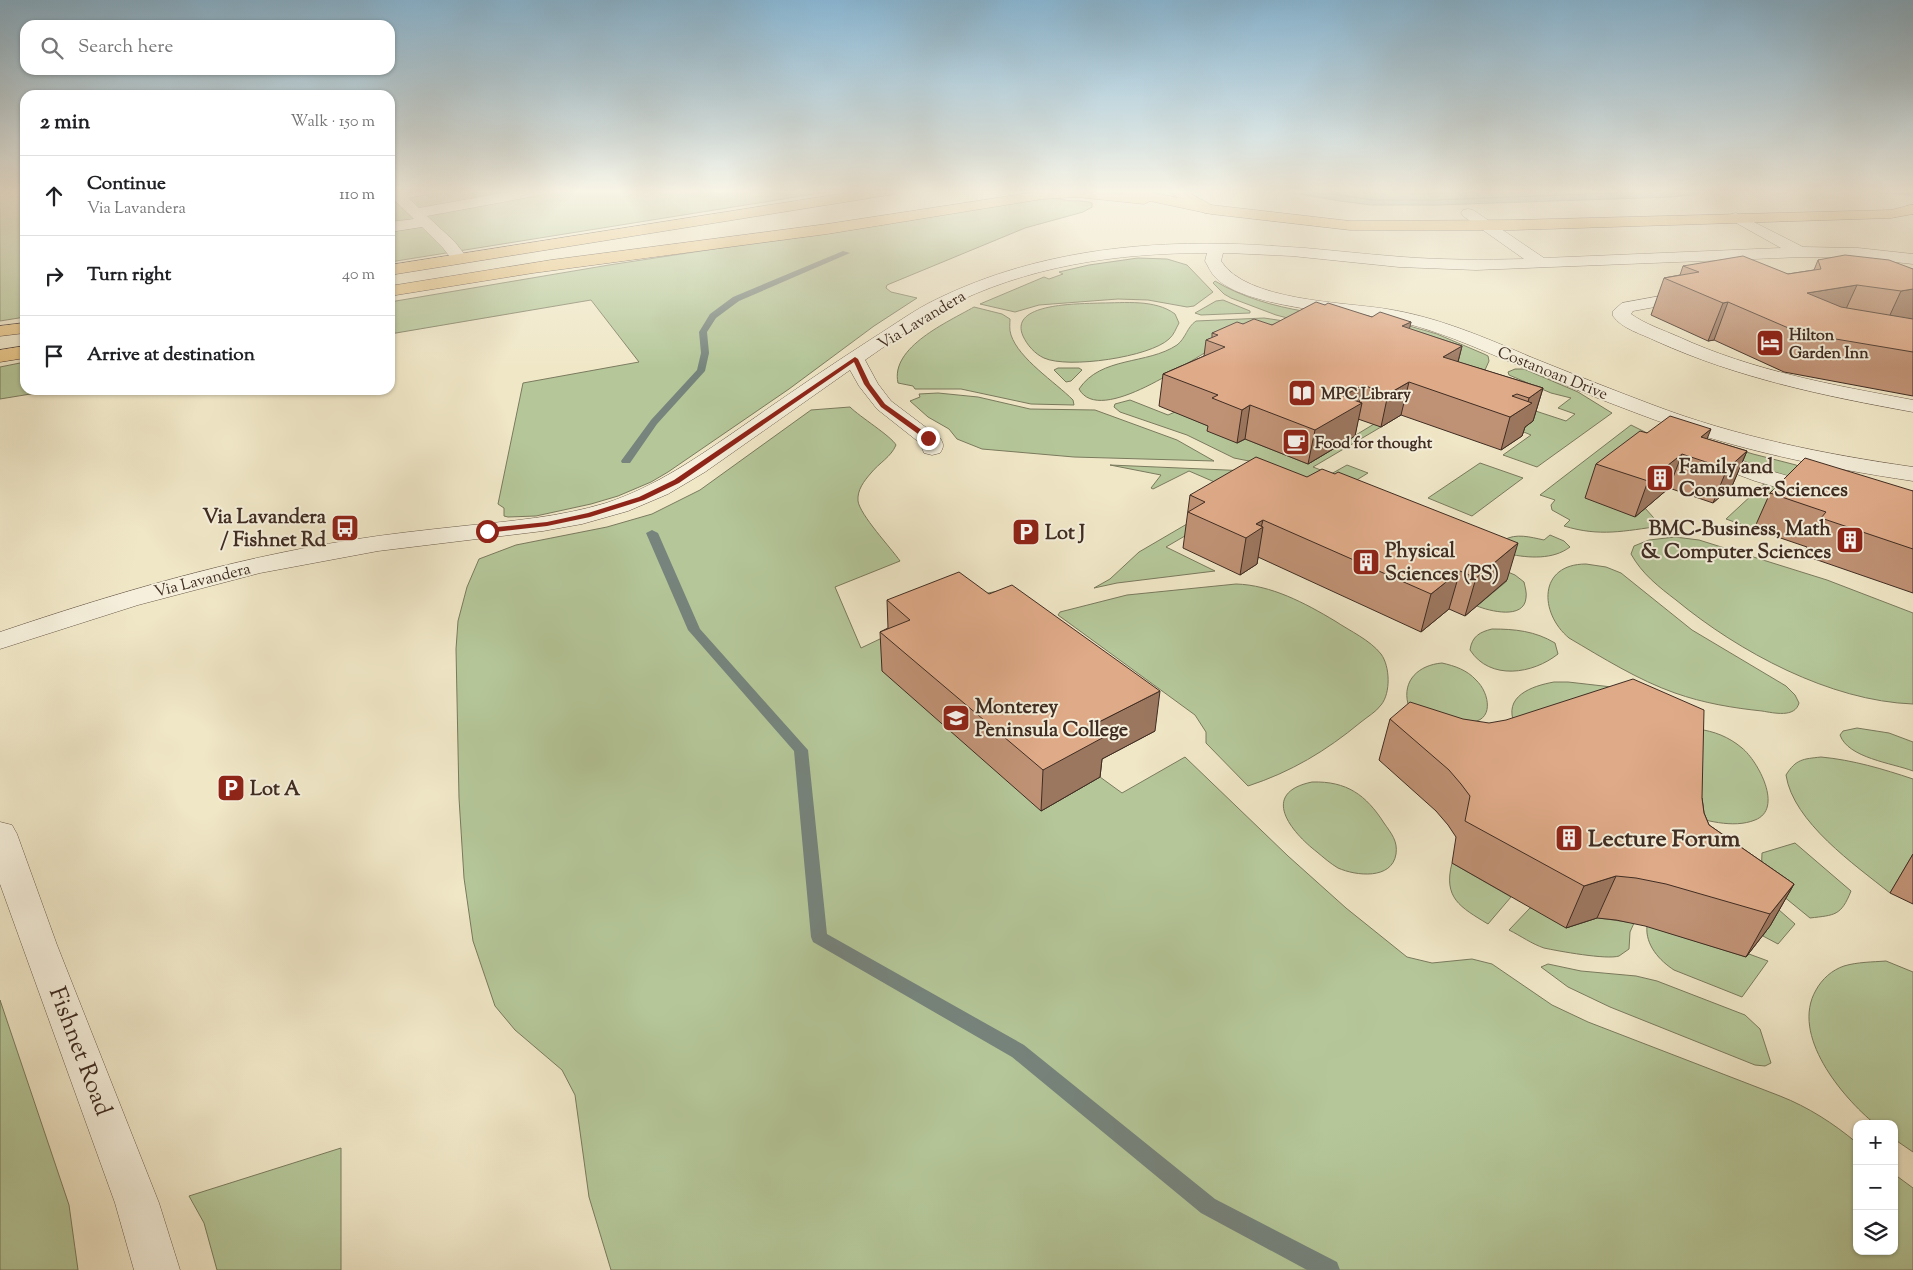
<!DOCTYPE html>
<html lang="en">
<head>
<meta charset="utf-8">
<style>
  :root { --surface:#fff; --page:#f2f2f2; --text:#202124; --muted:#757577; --line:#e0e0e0 }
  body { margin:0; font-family:"Sorts Mill Goudy",serif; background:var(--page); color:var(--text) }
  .controls { position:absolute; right:15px; bottom:15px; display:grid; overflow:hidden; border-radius:10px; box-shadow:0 1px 4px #0004 }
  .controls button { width:45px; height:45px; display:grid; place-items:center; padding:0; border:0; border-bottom:1px solid var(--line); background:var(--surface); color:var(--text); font:25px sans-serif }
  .stop { position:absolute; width:15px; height:15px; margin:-11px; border:4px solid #8f2418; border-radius:50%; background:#fff }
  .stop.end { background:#8f2418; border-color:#fff; box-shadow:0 1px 5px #0008 }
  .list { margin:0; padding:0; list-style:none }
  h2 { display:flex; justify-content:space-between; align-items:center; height:65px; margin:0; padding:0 20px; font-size:21px }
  h2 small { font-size:16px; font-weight:400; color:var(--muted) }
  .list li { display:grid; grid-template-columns:32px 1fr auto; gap:15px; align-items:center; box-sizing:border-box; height:80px; padding:0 20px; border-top:1px solid var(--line) }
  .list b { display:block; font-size:19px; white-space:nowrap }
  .list p { margin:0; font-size:16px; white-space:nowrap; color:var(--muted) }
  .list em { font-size:16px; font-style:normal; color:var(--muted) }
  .icon { flex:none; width:28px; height:28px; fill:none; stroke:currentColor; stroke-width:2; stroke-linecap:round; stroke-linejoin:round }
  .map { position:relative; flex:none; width:1913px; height:1270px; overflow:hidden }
  .search { position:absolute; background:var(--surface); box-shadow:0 1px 4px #0004; left:20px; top:20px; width:375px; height:55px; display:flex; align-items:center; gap:12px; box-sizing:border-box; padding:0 18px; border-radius:15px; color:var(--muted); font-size:19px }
  .panel { position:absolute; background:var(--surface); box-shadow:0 1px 4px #0004; left:20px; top:90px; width:375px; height:305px; border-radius:15px }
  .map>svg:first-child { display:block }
</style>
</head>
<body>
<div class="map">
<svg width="1913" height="1270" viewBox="0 0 1913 1270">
  <rect width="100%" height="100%" fill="#f0e7c7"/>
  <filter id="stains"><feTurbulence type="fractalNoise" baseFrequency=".004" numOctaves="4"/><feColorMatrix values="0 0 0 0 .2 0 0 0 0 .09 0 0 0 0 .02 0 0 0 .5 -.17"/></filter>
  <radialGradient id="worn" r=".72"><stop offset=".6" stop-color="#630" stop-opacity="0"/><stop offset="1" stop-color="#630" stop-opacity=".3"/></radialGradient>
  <!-- green -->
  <path fill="#b5c799" stroke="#7a7a5e" d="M0 191H25V317L0 321Z
    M390 191H833L390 262Z
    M1056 197C1065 203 1081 199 1092 203V207L1083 212 1025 228 887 285 886 288 891 292 917 298 874 326 789 389 668 472 651 482 618 496 591 504 536 516 508 517 504 516V508L498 504 523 383 639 362 591 300 390 334V302L609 265Z
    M1138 258 1167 259 1187 265 1213 292 1194 306 1187 307 1148 300 1118 299 1039 305 1015 312 980 304 1044 277 1049 279 1063 274 1059 272 1089 265Z
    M1215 281C1270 314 1338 315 1399 323L1437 334 1484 354 1488 356 1489 361 1485 370 1276 315 1231 298 1224 294 1213 283Z
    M1223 300 1250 311V313L1201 315 1195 313 1216 301Z
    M1101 303C1124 303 1155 299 1175 314L1179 323C1176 328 1174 335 1169 339 1150 357 1068 369 1044 358 1035 354 1027 345 1023 336 1008 302 1082 304 1101 303Z
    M974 307 1002 314 1010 319C1010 324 1009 329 1011 335 1019 359 1055 382 1073 400L1074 405 1031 404 961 389H915L913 386 898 383C890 347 948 322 974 307Z
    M1264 318 1284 321C1261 329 1237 336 1215 347 1191 359 1100 427 1079 389 1101 356 1147 365 1177 345 1186 338 1187 327 1196 321Z
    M25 362V390H55L0 399V367Z
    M1058 368H1079L1082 370 1071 381 1066 382 1054 370Z
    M1515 369H1524L1578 392 1612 413 1537 467 1503 455 1531 435 1519 430 1533 421 1496 398 1566 421 1575 414 1558 408 1571 398 1551 393 1509 375 1508 372Z
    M938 393 978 397 1030 409 1095 410 1177 440 1214 461 1074 457 982 449 957 439 949 429 928 417 910 401 920 397 919 394Z
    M1130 400 1168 415 1175 412 1213 428 1237 443 1245 439 1308 464 1374 424 1381 427 1313 467 1331 474 1347 465 1368 473 1339 491 1254 462 1234 458 1187 435 1120 412 1114 407 1115 404Z
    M850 407C860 417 891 436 896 445 891 457 879 463 871 473 864 481 857 490 858 501 860 515 891 548 900 561L835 587 861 648 968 597 1008 589 1041 811 1100 777 1122 793 1185 757 1288 856 1346 908 1407 957 1432 963 1472 959 1492 964 1552 1005 1588 1022 1780 1096C1808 1107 1833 1123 1857 1143V1251H1894V1174L1913 1188V1270H611L589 1197 575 1095 562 1070 515 1030 495 1006 473 941 464 878 459 798 456 649 458 621 467 587 479 559 516 545 607 527 652 514 700 490 811 410Z
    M1631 425 1651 435 1645 508 1661 526C1624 531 1600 537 1564 526L1570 520 1552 510 1551 505 1555 500 1540 495Z
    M1663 427 1753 454 1796 465 1843 494 1778 476Z
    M1480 463 1523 478 1472 516 1428 498Z
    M1110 465 1249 471 1281 476 1316 489 1300 499 1294 497 1279 504 1251 492 1186 530 1190 533 1166 547 1215 571 1117 583 1094 588 1110 579 1139 552 1240 493 1189 471 1153 489 1151 488 1161 475Z
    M1767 481 1793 490 1754 529 1726 519Z
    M1351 507 1515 575 1524 582C1525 587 1527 593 1526 598 1524 620 1489 611 1477 606L1507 581Z
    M1550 535 1564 541 1570 547C1553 560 1528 558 1509 554L1504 540C1516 533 1530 537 1544 540Z
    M1675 537 1699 540 1827 580 1913 613V704C1830 701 1739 652 1676 600 1659 587 1642 574 1631 554L1634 546 1649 540Z
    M1586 564 1606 567 1621 573 1692 630 1786 686 1795 695 1799 703C1795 718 1774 713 1762 711 1733 708 1703 703 1675 693 1638 680 1603 658 1569 638 1539 613 1538 564 1586 564Z
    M1236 584C1271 585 1305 603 1335 621 1350 631 1370 640 1381 654 1390 666 1391 693 1381 705 1376 712 1367 717 1361 722 1326 751 1291 772 1248 786L1206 743V732L1195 715 1058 615 1060 612 1127 595Z
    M1492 629C1515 629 1535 631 1555 643L1558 654C1533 674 1490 681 1470 650 1472 636 1480 632 1492 629Z
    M1442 663C1455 666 1467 670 1476 680 1490 693 1495 723 1468 722 1454 721 1422 708 1408 704 1402 680 1419 665 1442 663Z
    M1554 682H1568L1612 687 1515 725C1502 696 1532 686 1554 682Z
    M1857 728 1889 733 1913 742V771C1892 763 1848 758 1840 735L1843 731Z
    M1697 729C1714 731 1729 737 1742 748 1758 761 1784 809 1755 820 1733 829 1704 820 1683 814Z
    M1821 757C1853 760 1883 769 1913 779V854L1890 893C1855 865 1793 822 1786 775 1796 759 1803 759 1821 757Z
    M1312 782C1347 781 1366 795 1384 823 1391 833 1398 841 1396 854 1392 880 1356 876 1338 868 1331 864 1323 857 1317 852 1291 832 1259 793 1312 782Z
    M1795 843 1851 891C1841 916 1835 915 1810 918L1761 878 1762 853Z
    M1452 863 1511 897 1488 924C1460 907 1443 898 1452 863Z
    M1754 888 1795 924 1778 944 1763 936 1769 926Z
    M1530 908 1634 923 1630 932 1629 949C1626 951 1622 954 1619 956 1607 960 1558 951 1544 948 1532 944 1521 936 1509 930Z
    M1647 926 1746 957 1749 954 1768 961 1742 997 1674 970C1660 961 1645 945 1647 926Z
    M1886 961 1913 972V1152L1894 1139V1124H1875C1842 1097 1790 1035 1816 990 1822 979 1832 970 1844 966 1857 962 1873 962 1886 961Z
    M1548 964 1581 971 1636 976 1657 981 1745 1015 1760 1029 1771 1063 1765 1066 1755 1065 1610 1007 1568 987 1541 967Z
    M0 1000 69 1205 78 1270H0Z
    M341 1148V1270H217L204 1223 189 1196Z"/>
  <!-- water -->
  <path fill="#9bbfba" stroke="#76847d" d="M1282 191 1701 190V191L1699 194 1670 197 1437 205H1372L1340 201Z"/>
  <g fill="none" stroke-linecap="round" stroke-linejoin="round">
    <!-- shore -->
    <path stroke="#6d766e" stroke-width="1" d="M1308 190 1372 200H1436L1687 190
      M1346 190 1421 194 1546 190"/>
    <!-- stream -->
    <path fill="#76847d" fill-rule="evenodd" d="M1863 190 1913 192V196L1866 192Z
      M843 251 850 253 739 301 716 318 707 332 709 353 705 371 657 424 630 463H622L621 461 651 420 697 370 701 353 699 332 710 314 733 297Z
      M652 530 658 533 700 629 808 750 827 934 1024 1045 1215 1199 1337 1262 1340 1270H1307L1201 1213 1012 1057 813 942 811 937 794 751 688 630 646 533Z"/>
    <defs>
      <path id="minor" d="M390 190H435L433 193 409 198 419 208 519 190H553L546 194 427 216 455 242 468 259 466 262H454L443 248 422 227 390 232V222L414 219 390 196Z
        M1468 209 1473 210 1544 258 1781 248 1731 220 1729 217 1731 214 1736 213 1803 247 1858 248 1913 254V264L1858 258 1802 257 1476 270 1399 267 1292 256 1228 253H1223L1221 261C1246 301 1343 302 1387 309 1438 317 1486 338 1533 358 1573 374 1613 390 1653 405 1737 437 1824 454 1913 467V481C1819 467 1728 448 1639 414 1599 399 1559 383 1520 366 1476 348 1432 327 1385 319 1345 313 1242 307 1215 277 1211 273 1208 266 1205 261L1207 253C1117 253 1026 266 945 308 917 323 891 342 865 360L878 384 891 401 940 438C944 444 944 447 940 453L932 455 924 453 920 443 877 409 859 386 850 370 705 472 668 494 628 511 582 524 543 531 378 551 260 573 138 605 0 649V632C115 593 231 559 351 540 388 534 426 530 463 526 511 521 560 517 606 503 655 487 698 457 740 428 784 397 828 367 873 338 894 325 914 310 935 300 1040 248 1159 238 1274 246 1317 248 1360 254 1403 257 1443 260 1483 260 1524 259L1463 216 1461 213 1463 210Z
        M1693 290 1699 291 1702 295 1699 299 1633 311 1631 314C1645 324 1663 330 1679 337 1753 371 1833 385 1913 400V412C1824 396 1738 378 1656 341 1642 334 1622 329 1613 316V311L1622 303Z
        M1704 447 1771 471 1825 487 1829 492 1825 497 1817 499 1755 481 1696 459 1693 454 1696 449Z
        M0 822 12 825 17 834 57 945 159 1203 180 1270H134L115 1203 0 884Z"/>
      <path id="major" d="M865 190H902L895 194 390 275V265Z
        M1094 190 1123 194 1119 190H1142L1211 205 1350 221 1514 220 1891 210 1911 205H1913V214L1891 218 1514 230H1350L1211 214 1150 201 1144 204 1077 197 1042 199 827 234 533 273 390 296V286L551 260 827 224 1042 191Z
        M25 323V333L0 336V326Z
        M25 346V358L0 362V350Z"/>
      <path id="highway" d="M1165 190H1184L1215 207 1217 210 1215 213H1205Z
        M1913 205V214L1906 212 1904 209 1906 206Z"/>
    </defs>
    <!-- minor casing -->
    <use href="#minor" stroke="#6b5b4b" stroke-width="1"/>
    <!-- major casing -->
    <use href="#major" stroke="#3f2c22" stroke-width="1"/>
    <!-- highway casing -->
    <use href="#highway" stroke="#3f2c22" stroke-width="1"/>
    <!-- minor -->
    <use href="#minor" fill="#f5efdb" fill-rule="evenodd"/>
    <!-- major -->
    <use href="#major" fill="#e8c484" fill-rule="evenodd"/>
    <!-- highway -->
    <use href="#highway" fill="#e8c484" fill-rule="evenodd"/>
  </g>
  <!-- wall -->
  <path fill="#c09275" stroke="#3f2c22" d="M1818 260 1913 269V396L1784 372 1714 340 1708 341 1651 315 1664 278 1680 275 1683 266 1788 274 1814 270Z
    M1325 305 1372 317 1411 322 1409 329 1462 346 1458 362 1543 388 1533 421 1525 427 1522 436 1501 450 1401 415 1381 427 1358 419 1355 436 1308 464 1245 439 1237 443 1207 431 1208 426 1159 406 1163 374 1204 356 1206 340 1212 338V333L1243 324 1272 325Z
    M1647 433 1707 439 1747 451 1732 486 1713 503 1669 488 1635 517 1585 498 1596 464Z
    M1913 491V593L1803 555 1807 547 1754 529 1770 493Z
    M1190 495 1507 580 1465 616 1449 609 1421 632 1258 557 1257 564 1240 575 1183 548Z
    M887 600 1155 731 1102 759 1100 777 1041 811 882 671 880 632 888 628Z
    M1390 719 1702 798 1704 813 1709 825 1794 884 1770 926 1746 957 1645 926 1616 920 1597 918 1566 928 1452 863 1456 837 1448 825 1436 811 1379 760Z
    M1913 854V904L1890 893Z"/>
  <!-- shaded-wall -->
  <path fill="#9c775f" stroke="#3f2c22" d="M1857 285 1840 322 1807 293Z
    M1913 289V323L1884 328 1901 291Z
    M1728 302 1714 340 1708 341 1723 303Z
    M1411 322 1404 352 1402 326Z
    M1462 346 1454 377 1443 357Z
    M1409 382 1401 415 1381 427 1388 394Z
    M1363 385 1359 404 1362 403 1355 436 1308 464 1315 430 1343 396Z
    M1543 388 1533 421 1525 427 1522 436 1501 450 1510 417 1527 406 1529 398Z
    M1250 405 1245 439 1237 443 1242 410Z
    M1711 429 1699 459 1701 437Z
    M1747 451 1732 486 1713 503 1727 469Z
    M1682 454 1669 488 1635 517 1648 481Z
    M1263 520 1261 528 1263 527 1257 564 1240 575 1246 538 1256 524Z
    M1518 543 1507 580 1465 616 1476 578Z
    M1460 571 1449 609 1421 632 1431 594Z
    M1160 691 1155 731 1102 759 1100 777 1041 811 1043 770 1091 726Z
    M1616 876 1597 918 1566 928 1584 886Z
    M1794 884 1770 926 1746 957 1770 914Z"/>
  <!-- building -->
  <path fill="#dfaa88" stroke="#3f2c22" d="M1845 255 1889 260 1913 269V289L1901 291 1857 285 1807 293 1841 307 1913 319V352L1800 333 1728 302 1723 303 1664 278 1699 272 1683 266 1743 256 1788 274 1821 269 1818 260Z
    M1316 302 1325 305 1328 303 1372 317 1380 312 1411 322 1402 326 1462 346 1443 357 1543 388 1529 398 1517 394 1512 396 1532 403 1510 417 1409 382 1388 394 1363 385 1343 396 1362 403 1315 430 1250 405 1242 410 1212 398 1218 395 1163 374 1225 347 1206 340 1218 335 1212 333 1237 322 1243 324 1254 319 1272 325Z
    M1670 416 1711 429 1701 437 1747 451 1727 469 1682 454 1648 481 1596 464 1640 431 1647 433Z
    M1256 457 1307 477 1322 469 1335 474 1338 472 1518 543 1476 578 1460 571 1431 594 1263 520 1256 524 1263 527 1246 538 1188 512 1205 502 1190 495Z
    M1805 458 1913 491V549L1821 518 1826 512 1770 493Z
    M959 572 989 594 1012 585 1160 691 1091 726 1104 737 1043 770 880 632 910 620 887 600Z
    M1633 679 1704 710 1702 798 1704 813 1709 825 1794 884 1770 914 1666 884 1636 878 1616 876 1584 886 1465 821 1470 796 1461 784 1449 770 1390 719 1410 702 1463 719 1489 723 1506 720Z"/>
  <!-- sky -->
  <linearGradient id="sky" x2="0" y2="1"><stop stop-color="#89b8d6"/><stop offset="0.52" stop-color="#f8f4e6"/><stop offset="1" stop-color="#f8f4e6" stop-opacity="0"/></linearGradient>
  <rect width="1913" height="368" fill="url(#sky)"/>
  <!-- route -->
  <path fill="#8f2418" d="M855 357 858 359 870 384 885 404 930 436V439H925L881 407 864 384 854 362 679 483 644 500 590 517 547 526 487 533 484 531 487 528 547 522 588 513 639 497 674 480Z"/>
  <!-- icons -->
  <defs>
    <symbol id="hotel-square" viewBox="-11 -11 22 22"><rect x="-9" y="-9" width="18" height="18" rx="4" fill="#8f2418" stroke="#f5efdb"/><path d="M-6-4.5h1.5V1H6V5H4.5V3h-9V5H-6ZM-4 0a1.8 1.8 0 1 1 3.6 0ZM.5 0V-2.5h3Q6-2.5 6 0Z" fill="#fff"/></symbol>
    <symbol id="library-square" viewBox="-11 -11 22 22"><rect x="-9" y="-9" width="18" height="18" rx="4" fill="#8f2418" stroke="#f5efdb"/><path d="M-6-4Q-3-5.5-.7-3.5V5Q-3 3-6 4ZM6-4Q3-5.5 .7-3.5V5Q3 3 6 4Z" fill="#fff"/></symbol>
    <symbol id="cafe-square" viewBox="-11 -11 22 22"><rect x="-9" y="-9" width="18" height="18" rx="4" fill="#8f2418" stroke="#f5efdb"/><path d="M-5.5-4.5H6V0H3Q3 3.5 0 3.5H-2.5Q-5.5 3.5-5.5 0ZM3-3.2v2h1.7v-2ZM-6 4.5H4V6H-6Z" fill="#fff"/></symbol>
    <symbol id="building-square" viewBox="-11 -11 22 22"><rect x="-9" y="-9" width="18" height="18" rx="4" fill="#8f2418" stroke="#f5efdb"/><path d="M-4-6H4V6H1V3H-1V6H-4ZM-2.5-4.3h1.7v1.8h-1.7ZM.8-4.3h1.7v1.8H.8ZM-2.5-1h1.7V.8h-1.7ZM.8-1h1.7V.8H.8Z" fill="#fff"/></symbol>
    <symbol id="bus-square" viewBox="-11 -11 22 22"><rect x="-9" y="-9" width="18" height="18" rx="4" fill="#8f2418" stroke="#f5efdb"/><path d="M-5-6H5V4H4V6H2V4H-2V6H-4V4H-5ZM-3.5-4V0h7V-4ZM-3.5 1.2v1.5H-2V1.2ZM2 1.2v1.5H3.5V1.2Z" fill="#fff"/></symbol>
    <symbol id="parking-square" viewBox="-11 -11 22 22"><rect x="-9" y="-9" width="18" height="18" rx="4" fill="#8f2418" stroke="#f5efdb"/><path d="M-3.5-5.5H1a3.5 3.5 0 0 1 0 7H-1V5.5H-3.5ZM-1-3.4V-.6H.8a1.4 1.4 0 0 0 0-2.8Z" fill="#fff"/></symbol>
    <symbol id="university-square" viewBox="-11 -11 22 22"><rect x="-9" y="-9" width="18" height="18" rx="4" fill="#8f2418" stroke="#f5efdb"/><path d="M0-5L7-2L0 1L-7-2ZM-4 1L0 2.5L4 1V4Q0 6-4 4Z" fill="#fff"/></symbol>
  </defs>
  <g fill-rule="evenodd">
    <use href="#hotel-square" x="1754" y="327" width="32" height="32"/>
    <use href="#library-square" x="1286" y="377" width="32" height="32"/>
    <use href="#cafe-square" x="1280" y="426" width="32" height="32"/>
    <use href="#building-square" x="1644" y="462" width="32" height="32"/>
    <use href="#bus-square" x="329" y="512" width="32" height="32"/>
    <use href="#parking-square" x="1010" y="516" width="32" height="32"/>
    <use href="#building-square" x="1834" y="524" width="32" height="32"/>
    <use href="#building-square" x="1350" y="546" width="32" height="32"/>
    <use href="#university-square" x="940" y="702" width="32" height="32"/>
    <use href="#parking-square" x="215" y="772" width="32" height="32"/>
    <use href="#building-square" x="1553" y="822" width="32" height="32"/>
  </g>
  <g text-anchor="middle" stroke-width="4" stroke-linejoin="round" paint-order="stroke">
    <!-- far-street labels -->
    <g font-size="16" fill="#3f2c22" stroke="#f5efdb">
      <text transform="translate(921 319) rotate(-31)" y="6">Via Lavandera</text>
      <text transform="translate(1553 372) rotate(22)" y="6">Costanoan Drive</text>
      <text transform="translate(202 579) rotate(-14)" y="6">Via Lavandera</text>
    </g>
    <!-- far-poi labels -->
    <g font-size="16" font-weight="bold" fill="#3f2c22" stroke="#f5efdb" text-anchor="start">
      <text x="1789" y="340">Hilton<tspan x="1789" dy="18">Garden Inn</tspan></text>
      <text x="1321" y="399">MPC Library</text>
      <text x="1315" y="448">Food for thought</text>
    </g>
    <!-- poi labels -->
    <g font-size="20" font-weight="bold" fill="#3f2c22" stroke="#f5efdb" text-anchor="start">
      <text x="1679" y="473">Family and<tspan x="1679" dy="23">Consumer Sciences</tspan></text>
      <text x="326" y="523" text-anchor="end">Via Lavandera<tspan x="326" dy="23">/ Fishnet Rd</tspan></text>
      <text x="1831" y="535" text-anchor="end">BMC-Business, Math<tspan x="1831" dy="23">&amp; Computer Sciences</tspan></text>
      <text x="1045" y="539">Lot J</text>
      <text x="1385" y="557">Physical<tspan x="1385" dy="23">Sciences (PS)</tspan></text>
      <text x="975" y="713">Monterey<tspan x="975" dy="23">Peninsula College</tspan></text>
      <text x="250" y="795">Lot A</text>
    </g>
    <!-- near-poi labels -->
    <g font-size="24" font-weight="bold" fill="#3f2c22" stroke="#f5efdb" text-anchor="start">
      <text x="1588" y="846">Lecture Forum</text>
    </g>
    <!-- near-street labels -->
    <g font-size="24" fill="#3f2c22" stroke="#f5efdb">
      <text transform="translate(81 1051) rotate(69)" y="8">Fishnet Road</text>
    </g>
  </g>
  <rect width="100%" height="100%" filter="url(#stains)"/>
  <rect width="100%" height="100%" fill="url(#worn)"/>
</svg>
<div class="controls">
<button>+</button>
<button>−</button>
<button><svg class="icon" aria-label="layers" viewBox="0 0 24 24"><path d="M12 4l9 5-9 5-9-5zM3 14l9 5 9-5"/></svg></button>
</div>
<div class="stop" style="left:487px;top:531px"></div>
<div class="stop end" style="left:928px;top:438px"></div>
<div class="search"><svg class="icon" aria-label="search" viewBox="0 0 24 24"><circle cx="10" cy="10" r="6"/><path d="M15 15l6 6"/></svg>Search here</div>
<section class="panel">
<h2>2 min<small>Walk · 150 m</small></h2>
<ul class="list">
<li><svg class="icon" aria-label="ahead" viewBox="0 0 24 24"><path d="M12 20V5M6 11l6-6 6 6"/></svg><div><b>Continue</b><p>Via Lavandera</p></div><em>110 m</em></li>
<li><svg class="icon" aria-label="right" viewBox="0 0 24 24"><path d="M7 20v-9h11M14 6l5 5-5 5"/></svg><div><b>Turn right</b></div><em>40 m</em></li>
<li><svg class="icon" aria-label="arrive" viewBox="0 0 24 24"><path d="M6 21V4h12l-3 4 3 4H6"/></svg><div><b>Arrive at destination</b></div></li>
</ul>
</section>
</div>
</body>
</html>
